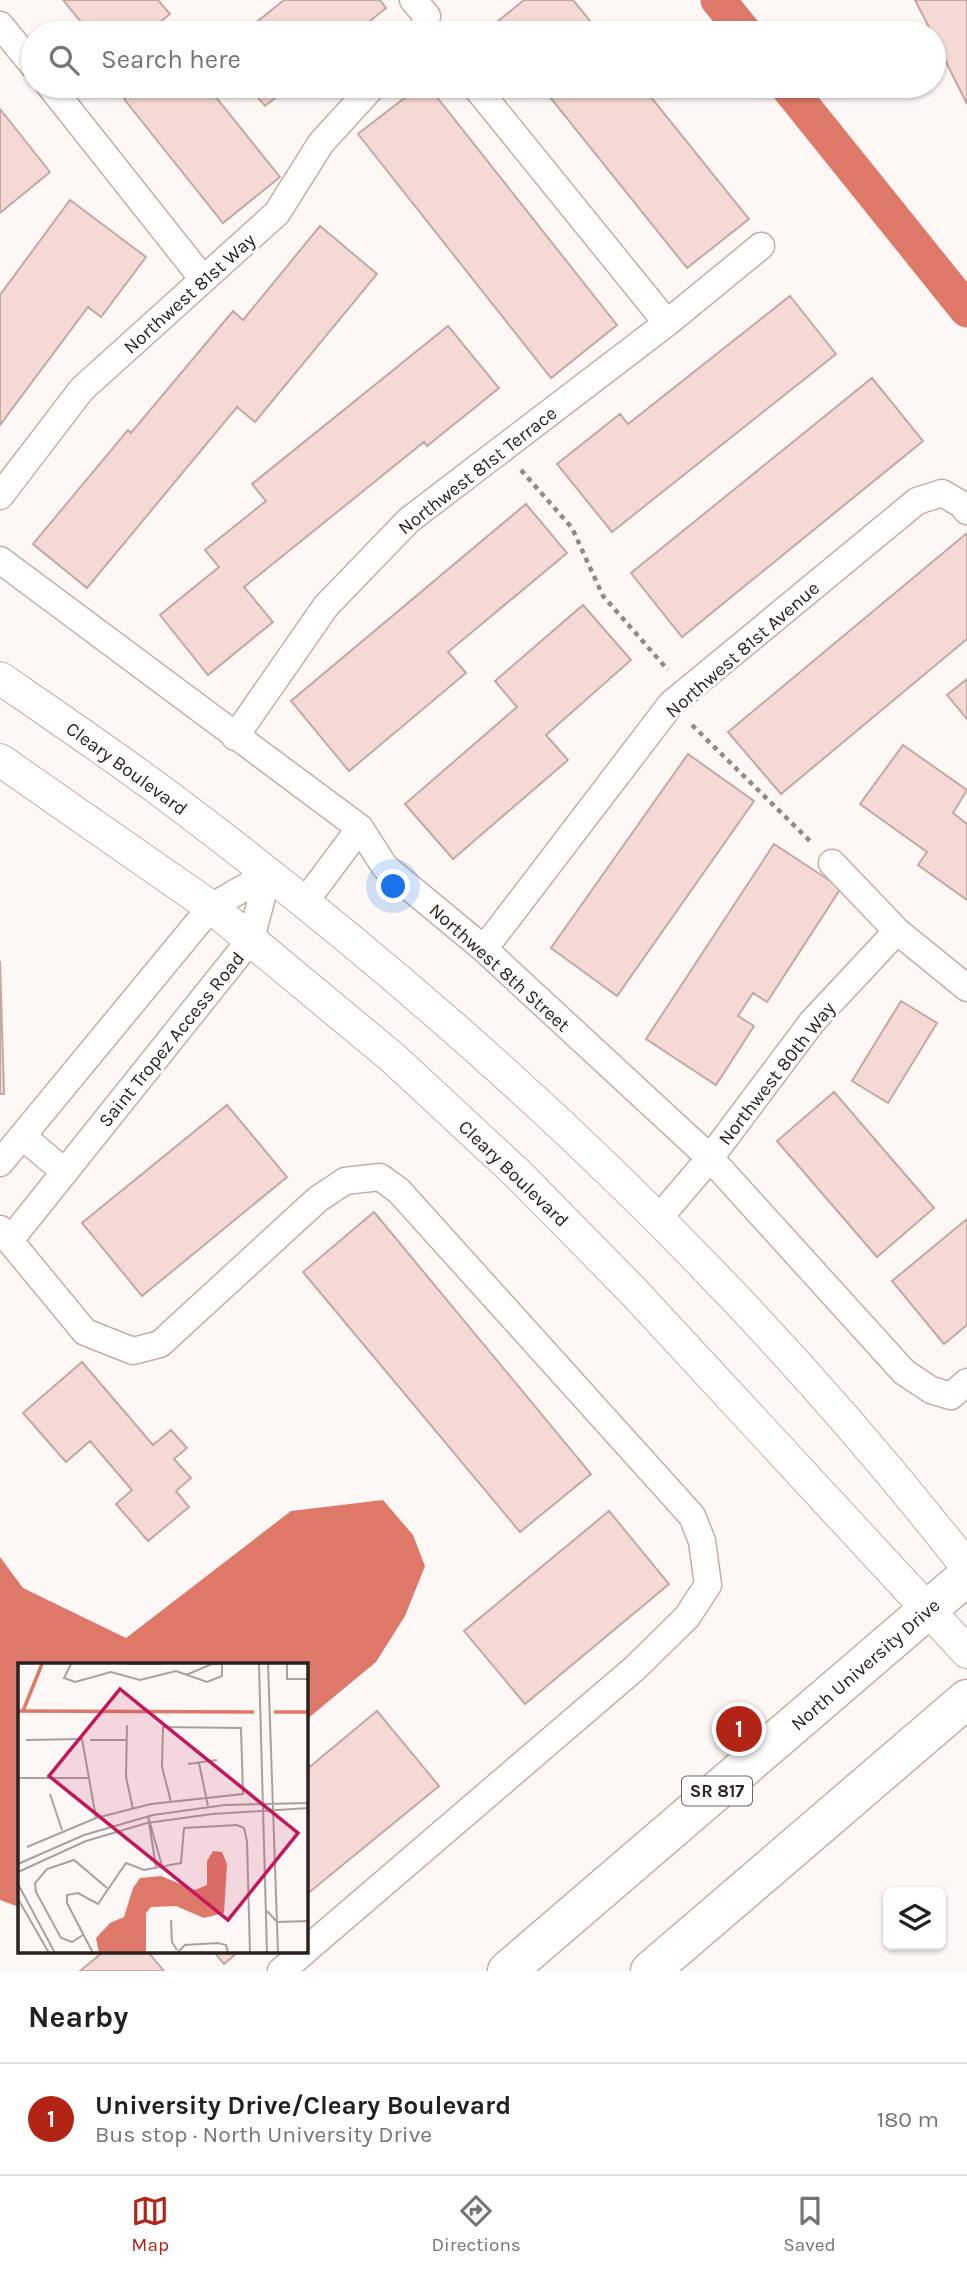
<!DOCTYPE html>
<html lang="en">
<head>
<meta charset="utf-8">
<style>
  :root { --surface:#fff; --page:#f2f2f2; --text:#202124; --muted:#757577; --line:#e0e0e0; --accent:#b22416 }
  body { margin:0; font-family:Karla,sans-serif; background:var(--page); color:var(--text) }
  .controls { position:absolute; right:21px; bottom:21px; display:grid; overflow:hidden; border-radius:10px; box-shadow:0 2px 5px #0004 }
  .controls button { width:63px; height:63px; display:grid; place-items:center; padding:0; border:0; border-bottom:2px solid var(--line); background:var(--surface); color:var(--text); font:35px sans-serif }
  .you { position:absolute; left:394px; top:887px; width:24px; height:24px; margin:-18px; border:5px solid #fff; border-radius:50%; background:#1a73e8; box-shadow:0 0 0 10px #1a73e833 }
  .badge { display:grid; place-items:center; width:46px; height:46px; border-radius:50%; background:var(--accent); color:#fff; font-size:23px; font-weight:700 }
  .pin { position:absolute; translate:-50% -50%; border:4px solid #fff; box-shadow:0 2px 7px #0006 }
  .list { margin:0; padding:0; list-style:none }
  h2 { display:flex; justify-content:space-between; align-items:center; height:91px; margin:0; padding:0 28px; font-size:30px }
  h2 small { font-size:23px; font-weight:400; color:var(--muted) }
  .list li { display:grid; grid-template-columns:46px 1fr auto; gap:21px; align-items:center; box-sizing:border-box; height:112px; padding:0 28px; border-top:2px solid var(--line) }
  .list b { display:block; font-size:26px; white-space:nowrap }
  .list p { margin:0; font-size:23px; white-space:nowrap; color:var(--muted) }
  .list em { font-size:23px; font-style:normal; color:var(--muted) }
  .icon { flex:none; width:38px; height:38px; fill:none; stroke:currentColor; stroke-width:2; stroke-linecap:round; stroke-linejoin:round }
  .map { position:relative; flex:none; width:967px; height:1971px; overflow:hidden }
  .search { position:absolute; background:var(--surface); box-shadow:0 2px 5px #0004; left:21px; right:21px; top:21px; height:77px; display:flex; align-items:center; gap:18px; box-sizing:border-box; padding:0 24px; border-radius:38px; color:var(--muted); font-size:26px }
  .sheet { height:203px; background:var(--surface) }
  nav { display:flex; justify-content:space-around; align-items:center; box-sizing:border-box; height:98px; border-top:2px solid var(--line); background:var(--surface); font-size:19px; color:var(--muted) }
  nav a { display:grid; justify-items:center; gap:4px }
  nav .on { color:var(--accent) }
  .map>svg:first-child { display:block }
</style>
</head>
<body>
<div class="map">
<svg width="967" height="1971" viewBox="0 0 967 1971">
  <rect width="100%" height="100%" fill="#fdf7f6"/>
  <!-- water -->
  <path fill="#de7969" d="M383 1500 413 1535 425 1566 405 1616 376 1662 306 1720V1665H19V1907L0 1900V1557L23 1588 126 1638 291 1511Z"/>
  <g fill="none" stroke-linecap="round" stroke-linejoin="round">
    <!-- canal -->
    <path stroke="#de7969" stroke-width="35" d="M718 0 745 33
      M787 86 967 310"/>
  </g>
  <!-- building -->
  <path fill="#f5d9d4" stroke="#c3a9a4" stroke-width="2" d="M63 0H158L170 14 147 33H90Z
    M284 0H380L386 8 355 33H243Z
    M524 0H573L600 33H498L492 26Z
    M915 0H967V104L934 38V33H932Z
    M140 86H207L280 177 223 223 124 99Z
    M248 86H291L265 106Z
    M420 86H428L617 325 551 378 358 134Z
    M541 86H642L749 219 687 268Z
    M0 109 50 172 0 213Z
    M70 200 146 257 101 317 88 307 0 425V295Z
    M320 226 377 274 255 422 237 407 87 588 33 544 128 430 131 433 233 311 243 320Z
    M790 296 836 354 612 532 557 464 620 414 628 424Z
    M448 326 499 388 427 446 424 442 244 587 273 622 208 675 160 615 219 567 205 550 266 501 252 484Z
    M872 378 923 441 682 637 631 573Z
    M526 504 567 553 448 652 466 673 349 771 291 701Z
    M967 533V639L781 794 728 732Z
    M583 605 631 660 546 735 568 760 453 859 405 804 517 707 495 681Z
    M967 679V719L947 695Z
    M903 745 967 790 953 813 967 824V900L918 865 927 852 860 804Z
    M688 754 754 801 617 996 551 948Z
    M774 844 841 888 767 1002 753 993 738 1016 754 1026 716 1085 646 1039Z
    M0 961 4 1094H0Z
    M901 1001 937 1023 888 1103 852 1081Z
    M834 1092 934 1208 877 1257 777 1141Z
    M227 1105 287 1177 142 1296 82 1223Z
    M374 1212 591 1474 520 1532 303 1272Z
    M967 1219V1325L944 1344 892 1281Z
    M82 1362 153 1445 171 1430 187 1448 174 1459 191 1478 176 1491 189 1507 148 1541 116 1504 132 1490 90 1441 66 1462 23 1413Z
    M609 1511 669 1584 525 1704 464 1631Z
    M377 1711 439 1786 306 1895V1770Z
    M103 1952H148L164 1971H80Z
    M214 1952H238L224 1964Z"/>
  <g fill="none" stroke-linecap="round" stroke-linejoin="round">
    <defs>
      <path id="minor" d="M413 0 427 16 422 33
        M0 25 33 65
        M50 86 203 279
        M475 86 667 323
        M0 496 82 389 277 213 321 143 373 86
        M0 560 360 828 385 867 484 949 710 1158 904 1372 931 1390 951 1396 967 1382
        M235 737 326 606 409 520 667 323 761 246
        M832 863 897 931 967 988
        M304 903 360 828
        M484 949 671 704 917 501 942 493 961 504 967 511
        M22 1136 65 1172
        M0 1163 211 907 268 874
        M658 1219 710 1158 812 1022 897 931
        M0 1229 85 1332 133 1351 160 1344 318 1199 345 1181 380 1177 399 1191 692 1516 702 1541 708 1585 687 1617 635 1668 306 1950
        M11 1239 251 939 268 874
        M281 1971 304 1952"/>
      <path id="tertiary" d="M0 678C58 718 117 758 173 800 468 1022 740 1276 967 1567
        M0 760 211 907 393 1058 518 1174 633 1291 967 1652"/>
      <path id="primary" d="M507 1971 967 1576
        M650 1971 967 1699"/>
    </defs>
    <!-- minor casing -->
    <use href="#minor" stroke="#c7ada8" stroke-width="29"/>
    <!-- tertiary casing -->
    <use href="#tertiary" stroke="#c7ada8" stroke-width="34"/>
    <!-- primary casing -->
    <use href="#primary" stroke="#c7ada8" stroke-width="41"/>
    <!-- path -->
    <path stroke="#918987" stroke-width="4.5" stroke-dasharray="5 5" stroke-linecap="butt" d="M521 470 572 528 603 596 668 670
      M692 725 813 844"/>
    <!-- minor -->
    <use href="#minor" stroke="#fff" stroke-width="26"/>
    <!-- tertiary -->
    <use href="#tertiary" stroke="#fff" stroke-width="32"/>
    <!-- primary -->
    <use href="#primary" stroke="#fff" stroke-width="38"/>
  </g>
  <g text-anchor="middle" stroke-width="6" stroke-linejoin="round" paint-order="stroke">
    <!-- shield labels -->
    <rect fill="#fff" stroke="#6b6462" stroke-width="2" x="682" y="1776.5" width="70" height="29" rx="5"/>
    <g font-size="18" font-weight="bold" fill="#2b211f">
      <text x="717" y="1797">SR 817</text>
    </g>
    <!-- street labels -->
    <g font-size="19" fill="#2b211f" stroke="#fff">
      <text transform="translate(189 293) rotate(-42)" y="7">Northwest 81st Way</text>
      <text transform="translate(477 470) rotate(-38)" y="7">Northwest 81st Terrace</text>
      <text transform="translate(742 649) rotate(-41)" y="7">Northwest 81st Avenue</text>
      <text transform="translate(127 768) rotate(36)" y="7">Cleary Boulevard</text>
      <text transform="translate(500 967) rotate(42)" y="7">Northwest 8th Street</text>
      <text transform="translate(171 1039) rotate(-51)" y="7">Saint Tropez Access Road</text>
      <text transform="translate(776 1073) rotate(-52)" y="7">Northwest 80th Way</text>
      <text transform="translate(514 1173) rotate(44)" y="7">Cleary Boulevard</text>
      <text transform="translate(865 1664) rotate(-41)" y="7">North University Drive</text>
    </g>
  </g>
  <!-- overview -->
  <g transform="translate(18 1663)">
    <rect width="290" height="290" fill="#fdf7f6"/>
    <path d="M195 188 204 189 209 201 206 250 186 255 158 243 133 244 128 250V290H81L78 275 92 260 106 254 115 225 122 215 143 213 177 227 189 222V198Z" fill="#de7969"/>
    <path fill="none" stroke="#de7969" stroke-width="3.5" d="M0 48 236 49M5 48 24 1M256 49H291"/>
    <path fill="none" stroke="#a9a1a0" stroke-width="2" d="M53 1 46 15 57 19 93 9 122 17 158 8 189 19 204 13V1H194M109 1H145M241 1 249 290M250 1 260 290M269 1V16H291M168 12 194 1M109 62 108 114 115 146M8 77 64 76 78 155M72 77H109M181 100 190 143M170 101 199 97M1 115H71M32 131 44 167M130 153 144 203M130 153 138 204M9 184 78 155 133 141 225 131 223 65 145 64 144 104 153 139M0 201 66 172 135 152 207 142 291 140M0 209 68 178 129 160 194 151 291 145M0 221 37 290M0 236 31 290M249 248 259 259 291 258M153 257 154 279 159 287M65 272 54 279 43 275 18 229 17 220 29 206 56 197 89 225M75 290 49 240V232L60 230 80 241 108 200 126 207 163 200 166 165 219 162 226 165 229 178 232 290M159 290 167 282 200 280 208 282 210 290"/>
    <path fill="#c2185b" fill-opacity="0.15" stroke="#c2185b" stroke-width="3.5" d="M102 26 280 170 210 257 31 113Z"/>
    <rect width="290" height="290" fill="none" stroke="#2b211f" stroke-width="3.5"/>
  </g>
</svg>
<div class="controls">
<button><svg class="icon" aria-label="layers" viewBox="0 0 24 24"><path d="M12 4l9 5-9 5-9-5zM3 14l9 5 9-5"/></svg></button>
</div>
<div class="you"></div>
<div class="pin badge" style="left:739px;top:1729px">1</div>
<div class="search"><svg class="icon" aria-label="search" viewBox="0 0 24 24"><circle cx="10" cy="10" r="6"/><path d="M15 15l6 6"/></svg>Search here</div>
</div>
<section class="sheet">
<h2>Nearby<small></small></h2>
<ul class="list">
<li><span class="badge">1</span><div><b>University Drive/Cleary Boulevard</b><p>Bus stop · North University Drive</p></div><em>180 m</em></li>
</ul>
</section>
<nav>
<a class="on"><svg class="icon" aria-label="map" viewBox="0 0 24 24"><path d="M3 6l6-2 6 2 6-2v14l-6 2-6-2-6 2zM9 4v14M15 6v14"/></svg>Map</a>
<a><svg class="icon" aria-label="directions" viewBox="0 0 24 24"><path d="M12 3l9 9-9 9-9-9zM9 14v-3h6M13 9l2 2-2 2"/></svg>Directions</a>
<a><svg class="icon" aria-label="saved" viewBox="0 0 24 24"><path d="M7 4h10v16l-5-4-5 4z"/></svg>Saved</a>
</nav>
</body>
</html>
